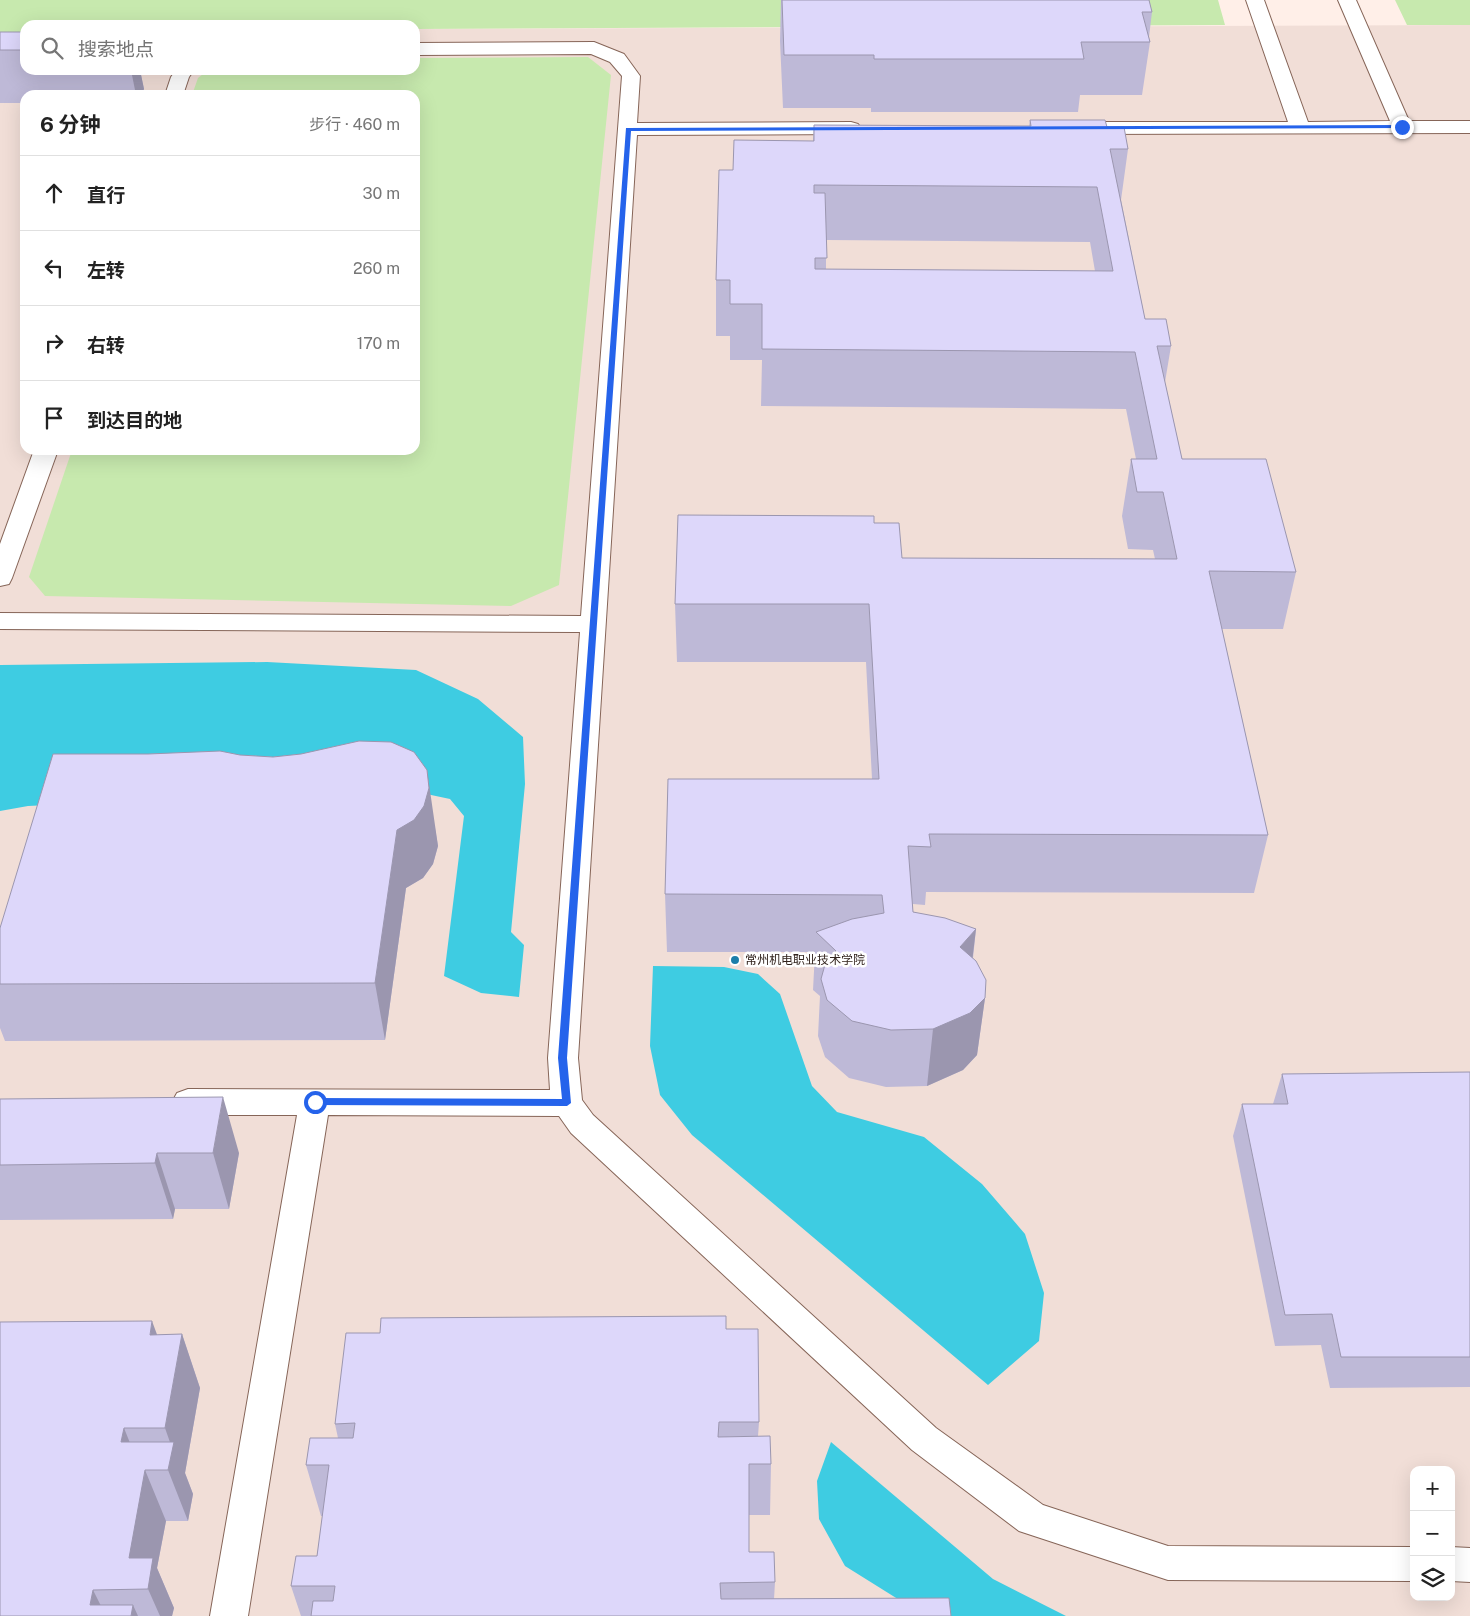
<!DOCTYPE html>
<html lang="zh">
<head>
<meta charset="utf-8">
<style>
  :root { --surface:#fff; --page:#f2f2f2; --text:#222; --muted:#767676; --line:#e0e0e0 }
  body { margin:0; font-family:"Public Sans","Noto Sans SC",sans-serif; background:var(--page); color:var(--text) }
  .controls { position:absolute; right:15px; bottom:15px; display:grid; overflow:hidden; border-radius:10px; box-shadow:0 5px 20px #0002 }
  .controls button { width:45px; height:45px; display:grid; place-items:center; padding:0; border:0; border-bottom:1px solid var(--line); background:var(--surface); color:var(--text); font:25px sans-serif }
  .stop { position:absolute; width:15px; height:15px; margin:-11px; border:4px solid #2563eb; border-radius:50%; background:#fff }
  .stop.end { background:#2563eb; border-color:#fff; box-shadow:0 1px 5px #0008 }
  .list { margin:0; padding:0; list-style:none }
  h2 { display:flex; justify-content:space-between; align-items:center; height:65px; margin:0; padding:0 20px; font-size:21px }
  h2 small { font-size:16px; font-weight:400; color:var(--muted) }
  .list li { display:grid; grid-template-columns:32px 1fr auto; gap:15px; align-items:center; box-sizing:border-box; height:75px; padding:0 20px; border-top:1px solid var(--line) }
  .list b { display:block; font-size:19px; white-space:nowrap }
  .list em { font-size:16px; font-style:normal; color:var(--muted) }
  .icon { flex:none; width:28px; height:28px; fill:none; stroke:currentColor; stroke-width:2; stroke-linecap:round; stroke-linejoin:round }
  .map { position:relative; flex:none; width:1470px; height:1616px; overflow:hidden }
  .search { position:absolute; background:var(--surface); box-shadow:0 5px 20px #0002; left:20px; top:20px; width:400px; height:55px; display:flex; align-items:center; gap:12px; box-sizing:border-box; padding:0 18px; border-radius:15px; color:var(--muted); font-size:19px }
  .panel { position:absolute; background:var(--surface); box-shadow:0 5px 20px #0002; left:20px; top:90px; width:400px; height:365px; border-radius:15px }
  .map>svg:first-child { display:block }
</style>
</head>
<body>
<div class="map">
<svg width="1470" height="1616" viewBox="0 0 1470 1616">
  <rect width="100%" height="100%" fill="#ffefe8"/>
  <!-- built -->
  <path fill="#f1ded7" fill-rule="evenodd" d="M1470 25V1616H0V49L25 70H415V29ZM25 95H415V450H25ZM1414 1470H1451V1597H1414Z"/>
  <!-- green -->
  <path fill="#c7e9ae" d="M0 0H1218L1225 25 415 29V25H25V50L0 49Z
    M1395 0H1470V25H1407Z
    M588 57 611 75 559 585 511 606 45 596 29 577 72 450H415V95H192L198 78 208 70H415V58Z"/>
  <!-- water -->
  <path fill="#3ecce2" d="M267 662 416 670 478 699 523 737 525 784 511 932 524 945 519 997 481 993 444 976 464 816 450 799 417 792 371 789 28 806 0 811V665Z
    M653 966 724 967 758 974 780 994 812 1086 837 1112 924 1137 982 1184 1025 1234 1044 1293 1039 1341 988 1385 692 1135 660 1095 650 1046Z
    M831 1442 993 1579 1066 1616H925L845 1566 819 1519 817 1481Z"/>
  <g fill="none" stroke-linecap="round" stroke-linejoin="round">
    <defs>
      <path id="minor" d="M1246 0H1264L1308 122 1390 121 1338 0H1356L1409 121H1470V133L1087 134 1080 132 1077 128 1080 124 1087 122H1288Z
        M594 42 624 54 640 76 637 123 851 122 858 124 861 128 858 132 851 134 637 135 578 1058 582 1100 593 1115 936 1428 1043 1505 1168 1546 1414 1547V1581L1168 1580 1019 1531 912 1450 571 1133 559 1116 328 1115 248 1616H210L297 1115H188L177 1111 172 1102 177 1093 188 1089 550 1090 548 1058 580 632 0 629V613L581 616 622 76 610 62 591 54 415 55V43Z
        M176 70H194L189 77 183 95H165L171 77Z
        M34 450H58L12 578 9 584 0 586V544Z
        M1451 1547 1470 1548V1582L1451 1581Z"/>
    </defs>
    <!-- minor casing -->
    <use href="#minor" stroke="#866558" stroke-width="2"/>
    <!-- minor -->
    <use href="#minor" fill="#fff" fill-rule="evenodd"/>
  </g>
  <!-- wall -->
  <path fill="#beb9d7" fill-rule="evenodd" d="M781 0H1149L1152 12 1149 37 1150 42 1142 95H1080L1078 112H871V108H783L780 41Z
    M0 32H25V70H140L144 89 141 95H25V103H0Z
    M1030 120 1107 127 1128 149 1121 200 1145 319 1171 346 1165 382 1182 459 1296 572 1283 629H1222L1268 835 1254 893 926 892 925 905 913 904V912L976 929 973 958 985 998 977 1055 963 1070 927 1086 886 1087 849 1078 825 1057 818 1036 820 996 813 990 815 952H667L665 894 872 779 866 662H677L675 604 874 523 902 558 1155 559 1153 550 1128 549 1122 516 1131 459H1136L1126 409 761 406 762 360H730V336H716V280L733 170 813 141 814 125 1029 126ZM826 240 1090 242 1095 271 826 269Z
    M301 754 435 828 438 846 433 864 423 878 406 888 385 1040 5 1041 0 1028V928L240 755 273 757Z
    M1470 1072V1387L1330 1388 1321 1345 1275 1346 1233 1136 1242 1104H1273L1282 1074Z
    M0 1099 239 1153 229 1209H175L173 1219 0 1220Z
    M726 1329 759 1422 758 1436 771 1464 770 1515H749V1552L775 1582 774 1599 951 1616H301L291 1586 317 1556 323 1516H321L306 1465 338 1438 335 1424Z
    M182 1334 200 1388 185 1473 193 1494 188 1521H166L157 1568 174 1608 172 1616H0L157 1335Z"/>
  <!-- shaded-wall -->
  <path fill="#9b96af" d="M131 70H140L144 89 141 95H136Z
    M427 770 438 846 433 864 423 878 406 888 385 1040 375 983 397 830Z
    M976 929 969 987 960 947Z
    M985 998 977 1055 963 1070 927 1086 933 1029Z
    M223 1097 239 1153 229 1209 213 1153Z
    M157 1153 175 1209 173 1219 155 1163Z
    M152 1321 172 1375 150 1335Z
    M182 1334 200 1388 185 1473 193 1494 188 1521 168 1470 172 1448 165 1428Z
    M124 1428 144 1478 145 1470 166 1521 157 1568 174 1608 172 1616H160L148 1589 129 1558 121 1442Z
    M93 1590 106 1616 90 1605Z
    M133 1605 138 1616H131Z"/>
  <!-- building -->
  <path fill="#ddd7fa" stroke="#9b96af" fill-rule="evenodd" d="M782 0H1149L1152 12H1142L1150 42H1081L1084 59H874V55H784Z
    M0 32H25V50H0Z
    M1030 120H1105L1107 127H1124L1128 149H1110L1145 319H1166L1171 346H1157L1182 459H1266L1296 572 1209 571 1268 835 929 834 931 847 908 846 913 912 945 918 976 929 960 947 976 961 986 980 985 998 970 1013 933 1029 891 1030 852 1021 827 1000 821 979 826 961 836 951 816 932 852 919 884 913 882 895 665 894 668 779H879L869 604H675L678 515 874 516V523H899L902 558 1177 559 1163 492H1137L1131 459H1157L1135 352 762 349V304H730V280H716L719 170H733L734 140 814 141V125L1031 126ZM814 185 1097 187 1113 271 815 269V258H827L825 193H814Z
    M359 741 391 742 414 752 427 770 429 788 424 806 414 820 397 830 375 983 0 984V928L53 754H148L220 751 240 755 273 757 301 754Z
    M1470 1072V1357H1341L1332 1314 1285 1315 1242 1104H1288L1282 1074Z
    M223 1097 213 1153H157L155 1163 0 1165V1099Z
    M726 1316V1329H758L759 1422H719L718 1437 770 1436 771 1464H749V1552H774L775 1582 720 1583 721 1599 949 1598 951 1616H311L313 1601H333L335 1586H291L296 1556H317L329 1465H306L310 1438H353L355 1423 335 1424 346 1333H380L381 1318Z
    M152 1321 150 1335 182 1334 165 1428H124L121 1442H174L168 1470H145L129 1558H153L148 1589 93 1590 90 1605H133L131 1616H0V1322Z"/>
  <!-- route -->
  <path fill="#2563eb" d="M1402 125 1404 128 631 131 567 1058 571 1103 567 1106 312 1105V1099L315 1098 562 1099 558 1058 626 128Z"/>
  <!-- markers -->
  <circle fill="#1b7eaa" stroke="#fff" stroke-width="2" cx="735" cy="960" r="5"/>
  <g text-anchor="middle" stroke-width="5" stroke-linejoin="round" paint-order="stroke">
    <!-- poi labels -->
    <g font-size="12" fill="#32241e" stroke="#fff" text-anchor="start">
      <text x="745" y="964">常州机电职业技术学院</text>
    </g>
  </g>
</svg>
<div class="controls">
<button>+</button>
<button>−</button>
<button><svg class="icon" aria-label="layers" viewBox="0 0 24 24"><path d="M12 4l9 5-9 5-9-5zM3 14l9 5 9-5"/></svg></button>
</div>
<div class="stop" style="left:315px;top:1102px"></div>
<div class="stop end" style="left:1402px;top:127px"></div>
<div class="search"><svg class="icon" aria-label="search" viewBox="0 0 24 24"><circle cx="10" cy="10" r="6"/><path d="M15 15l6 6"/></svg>搜索地点</div>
<section class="panel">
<h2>6 分钟<small>步行 · 460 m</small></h2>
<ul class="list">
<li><svg class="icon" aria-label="ahead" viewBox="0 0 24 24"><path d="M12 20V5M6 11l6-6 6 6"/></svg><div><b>直行</b></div><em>30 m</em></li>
<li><svg class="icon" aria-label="left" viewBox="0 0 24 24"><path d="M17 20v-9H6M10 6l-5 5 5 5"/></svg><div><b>左转</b></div><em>260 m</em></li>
<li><svg class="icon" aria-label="right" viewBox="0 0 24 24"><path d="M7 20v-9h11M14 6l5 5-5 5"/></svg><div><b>右转</b></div><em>170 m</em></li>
<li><svg class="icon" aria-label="arrive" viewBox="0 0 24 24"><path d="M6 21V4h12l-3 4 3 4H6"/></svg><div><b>到达目的地</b></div></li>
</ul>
</section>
</div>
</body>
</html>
